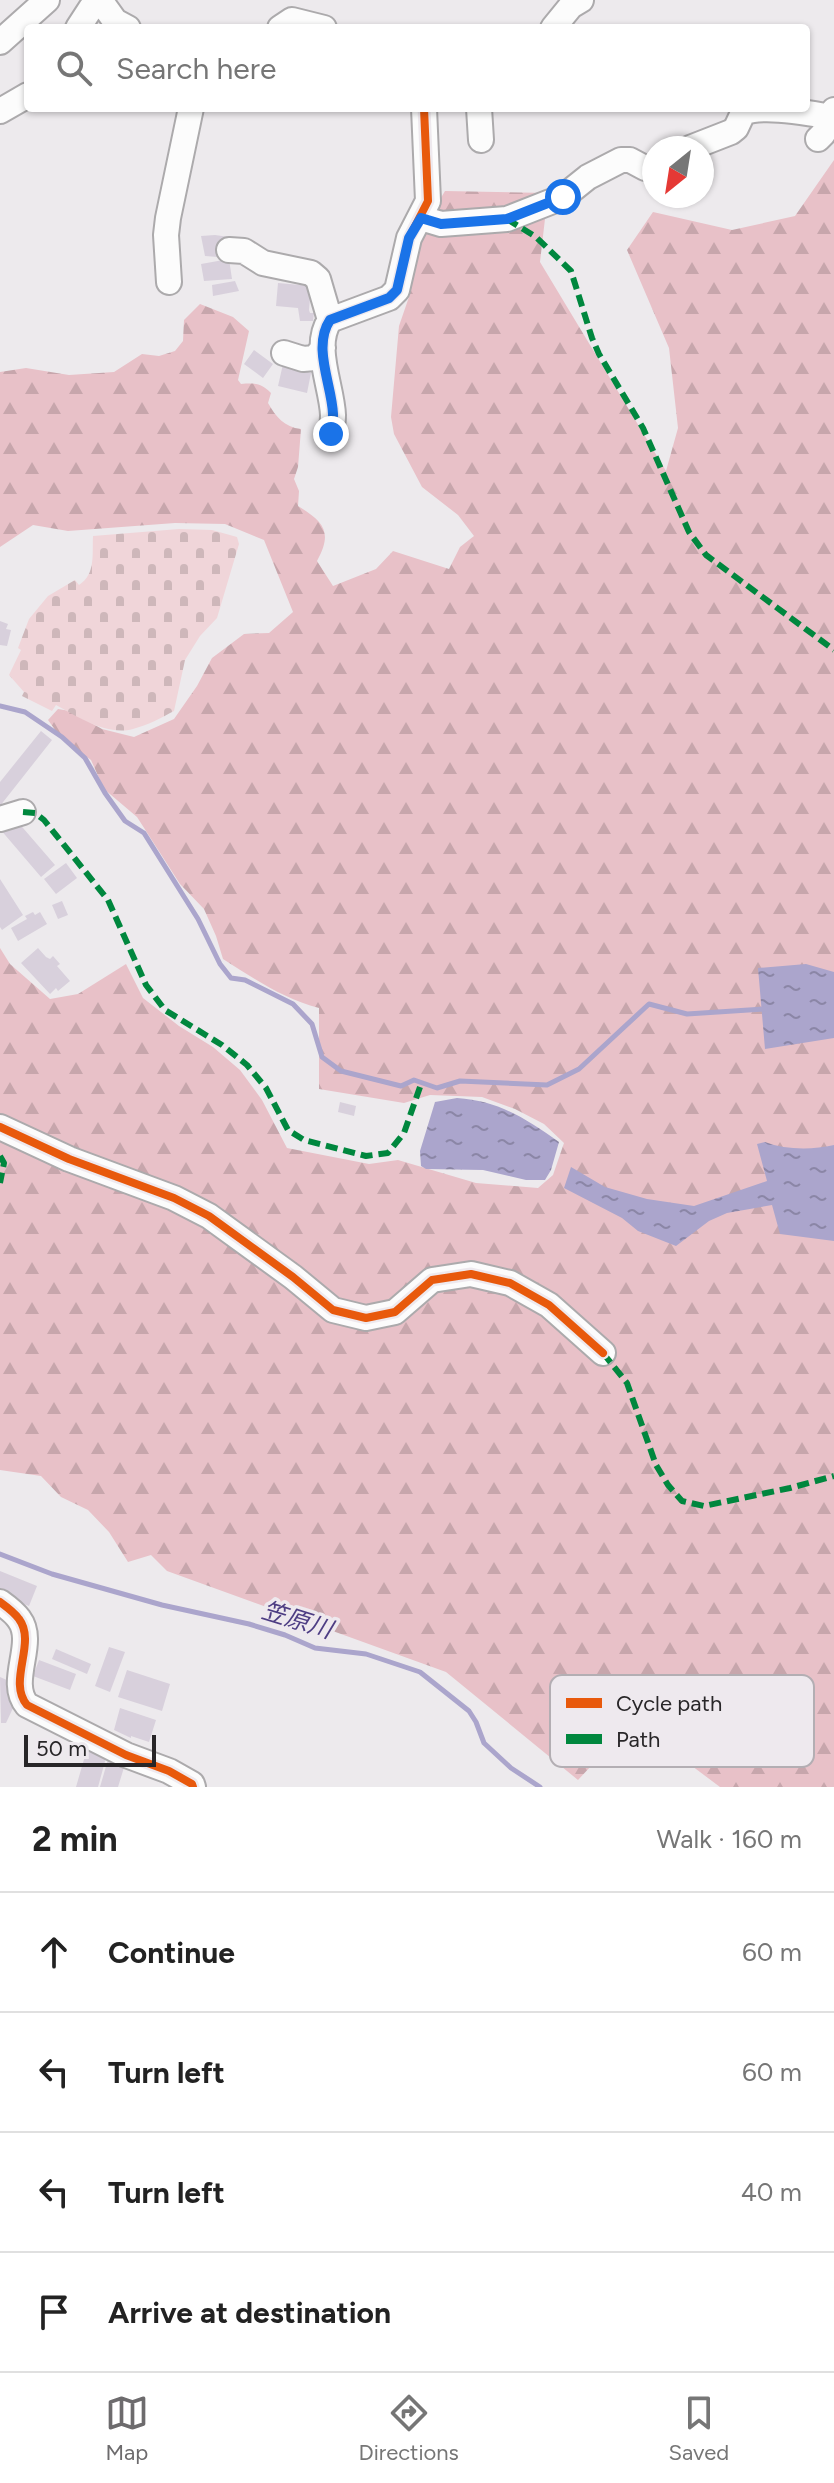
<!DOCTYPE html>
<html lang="en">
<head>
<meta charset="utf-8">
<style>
  :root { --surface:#fff; --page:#f6f6f6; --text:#222; --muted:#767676; --line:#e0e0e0; --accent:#6d6b6d }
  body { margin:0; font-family:Figtree,"Noto Sans JP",sans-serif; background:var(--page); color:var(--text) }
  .compass { position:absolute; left:642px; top:136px; width:72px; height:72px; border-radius:50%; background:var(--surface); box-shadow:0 2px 6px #0004; rotate:210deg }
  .scale { position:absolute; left:24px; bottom:20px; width:132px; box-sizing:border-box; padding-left:8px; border:4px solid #282628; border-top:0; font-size:22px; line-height:28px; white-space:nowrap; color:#282628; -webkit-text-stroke:6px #eee9ee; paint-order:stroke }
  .stop { position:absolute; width:24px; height:24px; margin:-18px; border:6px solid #1a73e8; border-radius:50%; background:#fff }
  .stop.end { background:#1a73e8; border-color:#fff; box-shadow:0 2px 8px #0008 }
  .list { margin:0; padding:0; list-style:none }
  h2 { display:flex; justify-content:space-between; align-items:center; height:104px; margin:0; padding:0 32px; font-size:34px }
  h2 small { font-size:26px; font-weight:400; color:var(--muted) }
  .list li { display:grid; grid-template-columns:52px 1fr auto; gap:24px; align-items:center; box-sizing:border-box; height:120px; padding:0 32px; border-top:2px solid var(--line) }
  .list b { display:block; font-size:30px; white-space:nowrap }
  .list em { font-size:26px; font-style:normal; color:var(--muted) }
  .icon { flex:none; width:44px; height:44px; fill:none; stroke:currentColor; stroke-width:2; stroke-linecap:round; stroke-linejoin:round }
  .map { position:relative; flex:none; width:834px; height:1787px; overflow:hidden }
  .search { position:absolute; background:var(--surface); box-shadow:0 2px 6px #0004; left:24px; right:24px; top:24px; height:88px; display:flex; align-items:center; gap:20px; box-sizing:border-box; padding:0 28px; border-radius:8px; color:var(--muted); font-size:30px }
  .sheet { height:584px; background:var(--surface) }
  nav { display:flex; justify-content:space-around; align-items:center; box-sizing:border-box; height:112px; border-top:2px solid var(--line); background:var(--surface); font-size:22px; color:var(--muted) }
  nav a { display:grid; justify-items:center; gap:4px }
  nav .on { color:var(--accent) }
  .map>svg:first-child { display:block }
</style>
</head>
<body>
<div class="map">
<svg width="834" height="1787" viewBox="0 0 834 1787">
  <defs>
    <pattern id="forest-firs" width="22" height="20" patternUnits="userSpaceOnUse" patternTransform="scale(2)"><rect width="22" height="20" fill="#e8c1c8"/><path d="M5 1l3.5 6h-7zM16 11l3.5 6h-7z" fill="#c7a6ac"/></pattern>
    <pattern id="cemetery-stones" width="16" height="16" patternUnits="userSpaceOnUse" patternTransform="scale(2)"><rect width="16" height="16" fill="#f0d5d9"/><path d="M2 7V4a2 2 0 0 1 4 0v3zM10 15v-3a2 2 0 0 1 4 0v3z" fill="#ceb7ba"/></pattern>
    <pattern id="water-ripples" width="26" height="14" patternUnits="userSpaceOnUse" patternTransform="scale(2)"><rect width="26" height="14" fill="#aba5cc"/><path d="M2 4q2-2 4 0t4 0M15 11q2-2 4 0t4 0" fill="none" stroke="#8b86a6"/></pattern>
  </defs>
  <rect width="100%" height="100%" fill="#edeaed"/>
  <!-- forest -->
  <path fill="url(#forest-firs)" d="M834 160V1787H720L688 1763 645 1708 578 1780 446 1672 167 1571 151 1555 128 1562 109 1532 88 1510 61 1497 41 1476 0 1470V948L10 964 50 999 78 994 126 964 143 998 179 1026 213 1047 240 1070 262 1100 287 1148 369 1164 398 1160 476 1183 538 1188 553 1175 564 1143 544 1124 515 1109 482 1097 430 1095 404 1103 319 1089V1008C283 999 253 978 223 959L216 936 204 909 180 884 137 817 104 789 91 760 61 738 48 720 58 709 70 711 102 729 134 737 174 719 197 686 212 658 244 634 269 633 293 612 264 540 225 524 175 523 68 531 33 525 0 547V372L26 368 69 375 114 372 142 354 159 356 175 351 183 341 184 320 200 304 233 317 249 331 238 380 241 384C255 383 261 383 271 393L268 403C276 417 284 427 301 429L298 467 294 479 299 491 298 506C324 522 333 532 317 561L333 586 376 569 393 551 449 569 460 547 474 536 458 515 422 487 394 434 391 417 399 326 410 294 409 262 420 233 445 191 548 193 540 262 666 471 678 428 669 348 627 250 653 212 732 230 795 216Z"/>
  <!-- cemetery -->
  <path fill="url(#cemetery-stones)" d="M179 529 212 530 237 537 239 544 217 618 200 636 185 660 174 711C161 718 148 725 133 729 107 736 78 717 56 705L52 711 22 696 24 692 9 675 21 650 18 648 29 619 48 596 75 580 79 585C96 574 92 554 93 536Z"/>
  <!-- water -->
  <path fill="url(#water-ripples)" d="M806 964 834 972V1038L765 1049 758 968Z
    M457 1098C499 1101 525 1118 559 1142L551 1170 545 1180H526L483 1170 426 1169 421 1166 420 1151 435 1102Z
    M765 1142C786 1150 812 1150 834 1145V1241L780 1234 772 1205 727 1213 709 1221 676 1246 638 1231 622 1218 564 1188 571 1167 605 1187 647 1199 694 1206 767 1181 757 1144Z"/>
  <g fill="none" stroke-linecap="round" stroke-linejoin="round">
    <!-- stream -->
    <path stroke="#aba5cc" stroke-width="5" d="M0 706 25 712 62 737 85 758 105 793 125 821 144 833 198 919 220 964 231 978 245 980 293 1004 312 1024 322 1057 341 1071 401 1086 414 1080 437 1088 460 1081 547 1085 579 1069 649 1004 687 1014 765 1009
      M0 1554 52 1574 162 1605 249 1624 285 1635 315 1648 366 1654 420 1672 469 1711 476 1722 484 1743 511 1768 540 1787"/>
  </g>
  <!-- building -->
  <path fill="#d8d0dc" d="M215 235 229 237V243L218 257 205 256 201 236Z
    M229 259 232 279 204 281 201 264Z
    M235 281 239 291 213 296 212 285Z
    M278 283 311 286 309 310 310 313H314L313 321H300L298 308 276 306Z
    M254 350 273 364 263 378 244 364Z
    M283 364 311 373 307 393 278 386Z
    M0 621 8 624 6 629 11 630 7 646 0 645Z
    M41 731 52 740 0 806V782Z
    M17 821 55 865 41 877 0 829Z
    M66 863 77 878 56 894 44 879Z
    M0 879 23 915 2 930 0 927Z
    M62 901 68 915 58 919 52 905Z
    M33 912 35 915 40 912 47 924 18 941 11 928 27 919 25 916Z
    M38 948 46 957 50 959 53 956 60 964 57 966 70 981 58 991 56 988 50 994 21 963Z
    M340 1102 356 1106 354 1116 338 1112Z
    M0 1571 37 1586 29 1606 0 1595Z
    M109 1647 125 1652 110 1692 95 1686Z
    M56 1649 91 1664 87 1674 52 1659Z
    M39 1660 76 1674 70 1690 33 1676Z
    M127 1670 170 1684 162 1711 118 1697Z
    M0 1677 9 1681 8 1691 14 1706 6 1723H1Z
    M120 1708 156 1720 149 1742 131 1736V1738L114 1730Z
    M87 1749 107 1754 98 1787H76Z
    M109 1756 126 1761 118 1787H100Z"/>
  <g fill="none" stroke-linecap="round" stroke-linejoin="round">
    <defs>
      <path id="minor" d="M100 0 115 21 128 28
        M78 28 91 8 101 1
        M280 28 292 20 324 28
        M553 28 571 6 581 0
        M0 42 47 0
        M479 108 481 140
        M0 111 28 95
        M818 139 823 134 834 110
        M690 148 731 132 736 128 743 113C763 104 809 113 831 117
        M421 218 441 224 507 219 563 197 588 177 621 160H630L645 168 654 169
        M229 250 244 251 263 263 311 273 318 279 330 320
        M169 282 166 235 168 218 191 108
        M284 353 303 359 315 358 323 348
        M331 434C332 428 333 421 333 415 332 386 312 346 330 320L389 298 397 290 409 238 428 201 424 108
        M0 819 23 812
        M0 1127 69 1159 174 1198 209 1216 293 1277 333 1310 366 1318 395 1312 432 1280 471 1274 510 1283 549 1305 603 1353
        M0 1602C7 1607 14 1612 19 1619 37 1643 7 1681 27 1705L126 1755 169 1771 192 1784 193 1787"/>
    </defs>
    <!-- minor casing -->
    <use href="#minor" stroke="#acaaac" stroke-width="28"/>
    <!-- minor -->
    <use href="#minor" stroke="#fcfcfc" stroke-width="24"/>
    <!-- quiet -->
    <path stroke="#00873e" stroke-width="6" stroke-dasharray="12 6" stroke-linecap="butt" d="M507 219 536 237 571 271 592 338 599 354 643 428 689 532 706 555 834 650
      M23 812 35 813 44 820 108 900 146 985 165 1010 222 1045 247 1065 266 1088 288 1130 304 1140 366 1156 388 1153 404 1133 420 1087
      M0 1156 4 1163 0 1183
      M603 1353 627 1383 656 1465 668 1485 682 1501 704 1506 790 1488 834 1476"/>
    <defs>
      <path id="cycleway" d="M331 434C332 428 333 421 333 415 332 386 312 346 330 320L389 298 397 290 409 238 428 201 424 108
        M0 1127 69 1159 174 1198 209 1216 293 1277 333 1310 366 1318 395 1312 432 1280 471 1274 510 1283 549 1305 603 1353
        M0 1602C7 1607 14 1612 19 1619 37 1643 7 1681 27 1705L126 1755 169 1771 192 1784 193 1787"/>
    </defs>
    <!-- cycleway casing -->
    <use href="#cycleway" stroke="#eee9ee" stroke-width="13"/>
    <!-- cycleway -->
    <use href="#cycleway" stroke="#e8590c" stroke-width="8"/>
  </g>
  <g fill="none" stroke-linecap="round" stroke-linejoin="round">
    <!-- route -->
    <path stroke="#1a73e8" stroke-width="10" d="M331 434C332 427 333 421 333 414 332 385 312 347 330 320L389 298 397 290 409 238 421 218 441 224 507 219 563 197"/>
  </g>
  <g text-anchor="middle" stroke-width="7" stroke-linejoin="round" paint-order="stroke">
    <!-- water labels -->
    <g font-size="24" font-style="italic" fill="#4d3d83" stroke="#eee9ee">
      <text transform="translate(297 1620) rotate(17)" y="8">笠原川</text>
    </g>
  </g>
  <!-- legend -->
  <rect x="550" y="1675" width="264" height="92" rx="12" fill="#eee9ee" stroke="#b3aeb3" stroke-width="2"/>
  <rect x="566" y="1698" width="36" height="10" fill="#e8590c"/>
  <rect x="566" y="1734" width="36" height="10" fill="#00873e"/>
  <g font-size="22" fill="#282628">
    <text x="616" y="1711">Cycle path</text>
    <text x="616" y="1747">Path</text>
  </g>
</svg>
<svg class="compass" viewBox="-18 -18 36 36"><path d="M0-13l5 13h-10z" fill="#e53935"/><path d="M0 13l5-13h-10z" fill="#767676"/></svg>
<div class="scale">50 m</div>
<div class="stop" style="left:563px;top:197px"></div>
<div class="stop end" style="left:331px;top:434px"></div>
<div class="search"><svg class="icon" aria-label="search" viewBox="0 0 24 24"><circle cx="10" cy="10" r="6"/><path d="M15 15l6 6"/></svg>Search here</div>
</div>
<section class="sheet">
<h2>2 min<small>Walk · 160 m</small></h2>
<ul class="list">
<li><svg class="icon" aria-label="ahead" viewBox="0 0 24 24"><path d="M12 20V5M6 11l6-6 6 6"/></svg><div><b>Continue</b></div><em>60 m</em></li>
<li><svg class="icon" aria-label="left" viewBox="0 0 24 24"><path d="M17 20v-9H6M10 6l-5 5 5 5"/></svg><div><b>Turn left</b></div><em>60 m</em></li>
<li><svg class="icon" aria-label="left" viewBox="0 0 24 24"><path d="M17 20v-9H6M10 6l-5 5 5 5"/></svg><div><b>Turn left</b></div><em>40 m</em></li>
<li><svg class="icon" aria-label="arrive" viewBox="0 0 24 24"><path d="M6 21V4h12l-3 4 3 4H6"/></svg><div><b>Arrive at destination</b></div></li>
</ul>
</section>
<nav>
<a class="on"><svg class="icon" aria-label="map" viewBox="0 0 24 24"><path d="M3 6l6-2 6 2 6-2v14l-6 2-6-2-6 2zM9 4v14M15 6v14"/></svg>Map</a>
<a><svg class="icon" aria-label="directions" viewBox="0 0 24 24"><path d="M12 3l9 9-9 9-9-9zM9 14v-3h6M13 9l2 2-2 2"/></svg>Directions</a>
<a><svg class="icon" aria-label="saved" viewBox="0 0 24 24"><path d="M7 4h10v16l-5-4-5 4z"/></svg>Saved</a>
</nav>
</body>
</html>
